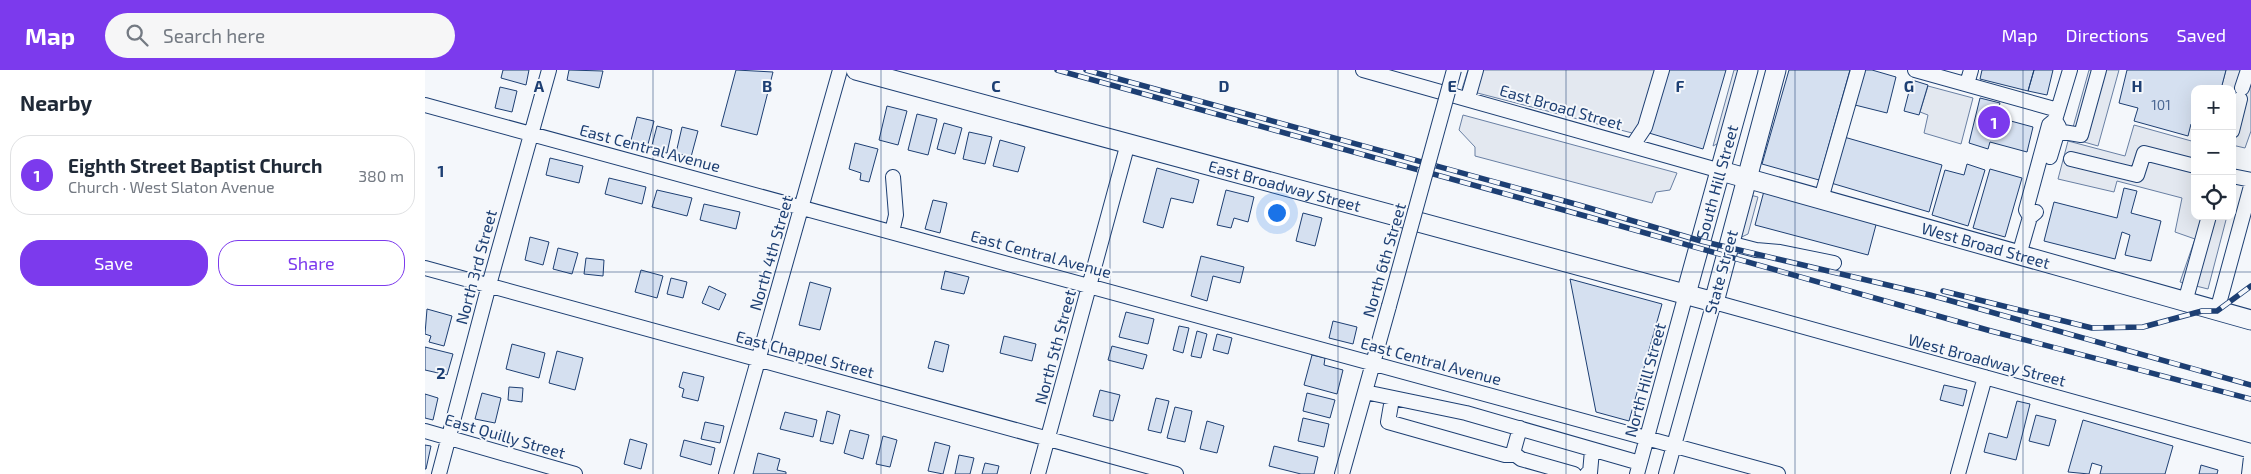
<!DOCTYPE html>
<html lang="en">
<head>
<meta charset="utf-8">
<style>
  :root { --surface:#fff; --page:#f6f6f7; --text:#1f2937; --muted:#747a83; --line:#e0e1e3; --accent:#7c3aed }
  body { margin:0; font-family:"Exo 2",sans-serif; background:var(--page); color:var(--text) }
  .controls { position:absolute; right:15px; top:15px; display:grid; overflow:hidden; border-radius:10px; box-shadow:0 5px 20px #0002 }
  .controls button { width:45px; height:45px; display:grid; place-items:center; padding:0; border:0; border-bottom:1px solid var(--line); background:var(--surface); color:var(--text); font:25px sans-serif }
  .you { position:absolute; left:851px; top:142px; width:18px; height:18px; margin:-12px; border:4px solid #fff; border-radius:50%; background:#1a73e8; box-shadow:0 0 0 8px #1a73e833 }
  .badge { display:grid; place-items:center; width:32px; height:32px; border-radius:50%; background:var(--accent); color:#fff; font-size:16px; font-weight:700 }
  .pin { position:absolute; translate:-50% -50%; border:2px solid #fff; box-shadow:0 1px 5px #0006 }
  .list { margin:0; padding:0; list-style:none }
  h2 { display:flex; justify-content:space-between; align-items:center; height:65px; margin:0; padding:0 20px; font-size:21px }
  h2 small { font-size:16px; font-weight:400; color:var(--muted) }
  .list li { display:grid; grid-template-columns:32px 1fr auto; gap:15px; align-items:center; box-sizing:border-box; height:80px; margin:0 10px 10px; padding:0 10px; border:1px solid var(--line); border-radius:20px }
  .list b { display:block; font-size:19px; white-space:nowrap }
  .list p { margin:0; font-size:16px; white-space:nowrap; color:var(--muted) }
  .list em { font-size:16px; font-style:normal; color:var(--muted) }
  .actions { display:flex; gap:10px; padding:15px 20px }
  .actions a { flex:1; padding:11px 0; border:1px solid var(--accent); border-radius:20px; text-align:center; font-size:18px; color:var(--accent) }
  .actions .main { background:var(--accent); color:#fff }
  .icon { flex:none; width:28px; height:28px; fill:none; stroke:currentColor; stroke-width:2; stroke-linecap:round; stroke-linejoin:round }
  .map { position:relative; flex:none; width:1826px; height:404px; overflow:hidden }
  header { display:flex; align-items:center; gap:30px; box-sizing:border-box; height:70px; padding:0 25px; background:var(--accent); color:#fff }
  header strong { font-size:24px }
  nav { display:flex; gap:28px; margin-inline-start:auto; font-size:18px }
  .search { width:350px; height:45px; background:var(--page); display:flex; align-items:center; gap:12px; box-sizing:border-box; padding:0 18px; border-radius:28px; color:var(--muted); font-size:19px }
  main { display:flex }
  aside { flex:1; background:var(--surface) }
  .map>svg:first-child { display:block }
</style>
</head>
<body>
<header>
<strong>Map</strong>
<div class="search"><svg class="icon" aria-label="search" viewBox="0 0 24 24"><circle cx="10" cy="10" r="6"/><path d="M15 15l6 6"/></svg>Search here</div>
<nav><a>Map</a><a>Directions</a><a>Saved</a></nav>
</header>
<main>
<aside>
<h2>Nearby<small></small></h2>
<ul class="list">
<li><span class="badge">1</span><div><b>Eighth Street Baptist Church</b><p>Church · West Slaton Avenue</p></div><em>380 m</em></li>
</ul>
<div class="actions"><a class="main">Save</a><a>Share</a></div>
</aside>
<div class="map">
<svg width="1826" height="404" viewBox="0 0 1826 404">
  <rect width="100%" height="100%" fill="#f4f7fb"/>
  <!-- parking -->
  <path fill="#e3e8f0" stroke="#687fa3" d="M1043 0H1232L1211 64 1037 19Z
    M1309 0H1323L1305 67 1288 76Z
    M1664 0H1694L1673 76 1645 68Z
    M1801 0H1826V61L1820 78 1807 75V19H1796Z
    M1503 16 1548 28 1536 74 1499 63 1503 45 1495 42Z
    M1038 45 1252 103 1245 120 1231 122 1227 133 1050 86V77L1034 60Z
    M1709 55 1770 72V146H1802L1783 219 1755 212 1770 169 1750 162 1757 128 1692 111 1689 122 1633 109 1643 71 1700 86Z
    M1321 124 1333 127 1323 164 1304 173Z"/>
  <!-- building -->
  <path fill="#d5e0f0" stroke="#1d3f73" d="M78 0H104L101 15 76 8Z
    M144 0 178 1 174 18 142 10Z
    M311 0 348 2 332 65 296 56Z
    M1242 0H1301L1278 79 1224 63Z
    M1364 0H1425L1394 110 1337 94Z
    M1435 0H1447L1471 7 1462 43 1426 34Z
    M1557 0H1609L1603 21 1555 9Z
    M1609 0H1628L1622 25 1603 21Z
    M1702 0H1801L1796 19H1770V55L1766 54 1763 66 1709 51 1713 38 1694 33Z
    M1487 10 1503 15 1494 45 1479 41Z
    M75 17 92 21 87 42 70 38Z
    M1555 28 1575 33 1571 47 1608 57 1602 82 1565 72 1563 79 1544 73Z
    M462 36 482 41 473 75 454 70Z
    M492 44 512 49 503 85 483 80Z
    M212 47 229 51 222 78 205 74Z
    M519 53 537 58 530 84 512 79Z
    M232 56 247 60 242 83 226 79Z
    M257 57 273 61 266 87 251 83Z
    M544 62 567 67 560 94 538 89Z
    M1419 67 1517 95 1504 142 1406 113Z
    M575 70 600 77 593 102 568 96Z
    M430 73 453 79 444 112 435 110 436 103 424 99Z
    M125 88 158 96 154 113 121 105Z
    M1542 94 1560 100 1543 156 1507 145 1520 100 1539 105Z
    M732 98 774 110 768 133 746 128 738 158 718 152Z
    M1565 99 1597 108 1580 167 1548 158Z
    M184 108 221 117 217 134 180 124Z
    M1699 118 1712 121 1706 143 1736 151 1726 191 1700 185 1705 165 1697 162 1690 189 1619 171 1629 132 1692 148Z
    M232 120 267 128 262 146 227 137Z
    M801 120 829 127 823 152 809 148 806 158 792 155Z
    M1339 121 1452 151 1443 185 1330 155Z
    M508 130 522 133 515 163 500 159Z
    M279 134 315 142 311 159 275 150Z
    M878 143 897 148 890 176 871 171Z
    M105 167 124 172 118 195 100 190Z
    M133 178 153 183 147 204 128 199Z
    M776 186 819 197 815 213 788 206 782 231 766 226Z
    M161 188 179 190 178 206 159 204Z
    M216 200 238 206 232 228 210 222Z
    M520 201 544 207 539 224 516 219Z
    M246 208 262 212 258 228 242 224Z
    M1145 209 1237 234 1204 351 1171 342Z
    M385 212 406 218 395 260 374 255Z
    M284 216 301 224 294 240 277 233Z
    M2 239 27 246 19 276 4 272 6 266 0 264Z
    M701 242 729 249 723 274 694 267Z
    M908 251 932 257 928 274 904 268Z
    M754 256 764 258 758 283 748 280Z
    M772 261 782 264 776 288 766 286Z
    M792 264 807 268 803 284 788 280Z
    M579 266 611 274 607 291 575 283Z
    M510 271 524 275 518 302 503 298Z
    M87 274 120 283 114 308 81 299Z
    M687 276 722 285 718 299 683 290Z
    M0 277 28 284 22 305 0 300Z
    M132 281 158 288 150 320 124 313Z
    M887 285 900 288 899 295 918 300 912 324 879 315Z
    M258 302 279 307 273 331 257 327 259 319 254 317Z
    M1519 315 1542 320 1538 336 1515 330Z
    M84 317 98 318 97 332 83 330Z
    M675 320 695 325 688 351 668 346Z
    M57 323 76 328 70 353 50 349Z
    M882 323 910 330 905 348 878 341Z
    M0 324 13 328 8 350 0 348Z
    M731 328 744 331 736 363 723 360Z
    M1592 331 1605 334 1591 390 1559 382 1564 363 1582 368Z
    M750 337 767 341 760 372 742 368Z
    M402 341 415 345 408 374 395 371Z
    M360 342 392 350 388 367 355 359Z
    M1611 345 1631 350 1624 376 1604 371Z
    M878 348 904 354 899 377 873 371Z
    M1658 350 1748 376 1740 404H1675L1677 396 1667 393 1664 404 1643 402Z
    M782 351 799 356 792 383 775 379Z
    M280 352 299 356 295 373 276 369Z
    M425 360 444 365 438 389 419 383Z
    M458 366 472 370 465 397 451 394Z
    M205 369 222 374 216 399 199 394Z
    M259 370 290 378 286 395 255 386Z
    M510 372 525 376 518 404 503 401Z
    M0 375 6 376 1 399H0Z
    M849 376 893 387 889 404H876L844 396Z
    M333 383 355 389 352 400 361 402V404H328Z
    M534 385 549 388 545 404H530Z
    M560 393 574 396 572 404H557Z
    M1776 395 1793 400 1792 404H1774Z"/>
  <g fill="none" stroke-linecap="round" stroke-linejoin="round">
    <defs>
      <path id="minor" d="M938 0 1296 101
        M1490 0 1633 40
        M1542 14 1546 0
        M1817 18 1823 0
        M1043 28 1051 0
        M0 35 1353 404
        M1632 61 1656 65 1674 0
        M1807 61 1815 29
        M1208 75 1220 57 1237 0
        M1625 87 1634 57 1630 50
        M1646 89 1712 105 1719 83 1770 96
        M1807 106 1826 110
        M1396 129 1433 0
        M1605 147 1601 140 1624 55 1630 50 1645 0
        M467 162 471 145 468 107
        M1304 173 1331 180 1355 182 1409 193
        M1594 185 1605 147 1611 142
        M0 198 751 404
        M1760 232 1784 146
        M1792 241 1826 116
        M940 322 1041 343 1215 393
        M967 329 963 352 1080 385H1091
        M1095 358 1088 383 1096 389 1149 404
        M0 361 150 404
        M14 404 64 215 124 0
        M301 404 415 0
        M613 404 703 73
        M917 404 964 236
        M1162 404 1165 403 1167 380
        M1212 404 1261 224
        M1241 404 1289 232 1826 381
        M1533 404 1560 307
        M1824 404 1826 387"/>
      <g id="major">
        <path id="s1" d="M431 0 1289 232 1351 0"/>
        <path id="s2" d="M1296 101 1826 250"/>
        <path id="s3" d="M1261 224 1323 0"/>
      </g>
    </defs>
    <!-- minor casing -->
    <use href="#minor" stroke="#1d3f73" stroke-width="16"/>
    <!-- major casing -->
    <use href="#major" stroke="#1d3f73" stroke-width="21"/>
    <!-- minor -->
    <use href="#minor" stroke="#f4f7fb" stroke-width="14"/>
    <!-- major -->
    <use href="#major" stroke="#f4f7fb" stroke-width="19"/>
    <defs>
      <path id="rail" d="M632 0 1164 147 1566 261 1826 329
        M661 0 1154 135 1276 171 1505 225 1826 315
        M1518 221 1667 258 1718 257 1777 241H1792L1826 216"/>
    </defs>
    <!-- rail casing -->
    <use href="#rail" stroke="#1d3f73" stroke-width="5.5"/>
    <!-- rail -->
    <use href="#rail" stroke="#f4f7fb" stroke-width="4" stroke-dasharray="11" stroke-linecap="butt"/>
    <defs>
      <path id="minor-bridge" d="M964 236 1029 0"/>
    </defs>
    <!-- minor-bridge casing -->
    <use href="#minor-bridge" stroke="#1d3f73" stroke-width="16" stroke-linecap="butt"/>
    <!-- minor-bridge -->
    <use href="#minor-bridge" stroke="#f4f7fb" stroke-width="14"/>
  </g>
  <!-- grid -->
  <path fill="none" stroke="#1d3f73" stroke-width="1" stroke-opacity="0.55" d="M228 0V404M456 0V404M685 0V404M913 0V404M1141 0V404M1370 0V404M1598 0V404M0 202H1826"/>
  <g text-anchor="middle" stroke-width="4" stroke-linejoin="round" paint-order="stroke">
    <!-- number labels -->
    <g font-size="14" fill="#4b6792">
      <text x="1736" y="40">101</text>
    </g>
    <!-- street labels -->
    <g font-size="16" fill="#1d3f73" stroke="#f4f7fb">
      <text transform="translate(1136 37) rotate(16)" y="6">East Broad Street</text>
      <text transform="translate(225 78) rotate(15)" y="6">East Central Avenue</text>
      <text dy="6" stroke="none"><textPath href="#s3" startOffset="116">South Hill Street</textPath></text>
      <text dy="6" stroke="none"><textPath href="#s1" startOffset="444">East Broadway Street</textPath></text>
      <text dy="6" stroke="none"><textPath href="#s2" startOffset="275">West Broad Street</textPath></text>
      <text transform="translate(346 183) rotate(-74)" y="6">North 4th Street</text>
      <text transform="translate(616 184) rotate(15)" y="6">East Central Avenue</text>
      <text transform="translate(959 190) rotate(-74)" y="6">North 6th Street</text>
      <text transform="translate(51 197) rotate(-75)" y="6">North 3rd Street</text>
      <text transform="translate(1296 202) rotate(-75)" y="6">State Street</text>
      <text transform="translate(630 277) rotate(-75)" y="6">North 5th Street</text>
      <text transform="translate(380 284) rotate(15)" y="6">East Chappel Street</text>
      <text transform="translate(1562 290) rotate(15)" y="6">West Broadway Street</text>
      <text transform="translate(1006 291) rotate(15)" y="6">East Central Avenue</text>
      <text transform="translate(1220 310) rotate(-75)" y="6">North Hill Street</text>
      <text transform="translate(80 366) rotate(16)" y="6">East Quilly Street</text>
    </g>
  </g>
  <g font-size="16" text-anchor="middle" font-weight="bold" fill="#1d3f73" stroke="#f4f7fb" stroke-width="4" stroke-linejoin="round" paint-order="stroke">
    <text x="114" y="22">A</text>
    <text x="342" y="22">B</text>
    <text x="571" y="22">C</text>
    <text x="799" y="22">D</text>
    <text x="1027" y="22">E</text>
    <text x="1255" y="22">F</text>
    <text x="1484" y="22">G</text>
    <text x="1712" y="22">H</text>
    <text x="16" y="107">1</text>
    <text x="16" y="309">2</text>
  </g>
</svg>
<div class="controls">
<button>+</button>
<button>−</button>
<button><svg class="icon" aria-label="locate" viewBox="0 0 24 24"><circle cx="12" cy="12" r="6"/><path d="M12 2v4M12 18v4M2 12h4M18 12h4"/></svg></button>
</div>
<div class="you"></div>
<div class="pin badge" style="left:1569px;top:52px">1</div>
</div>
</main>
</body>
</html>
